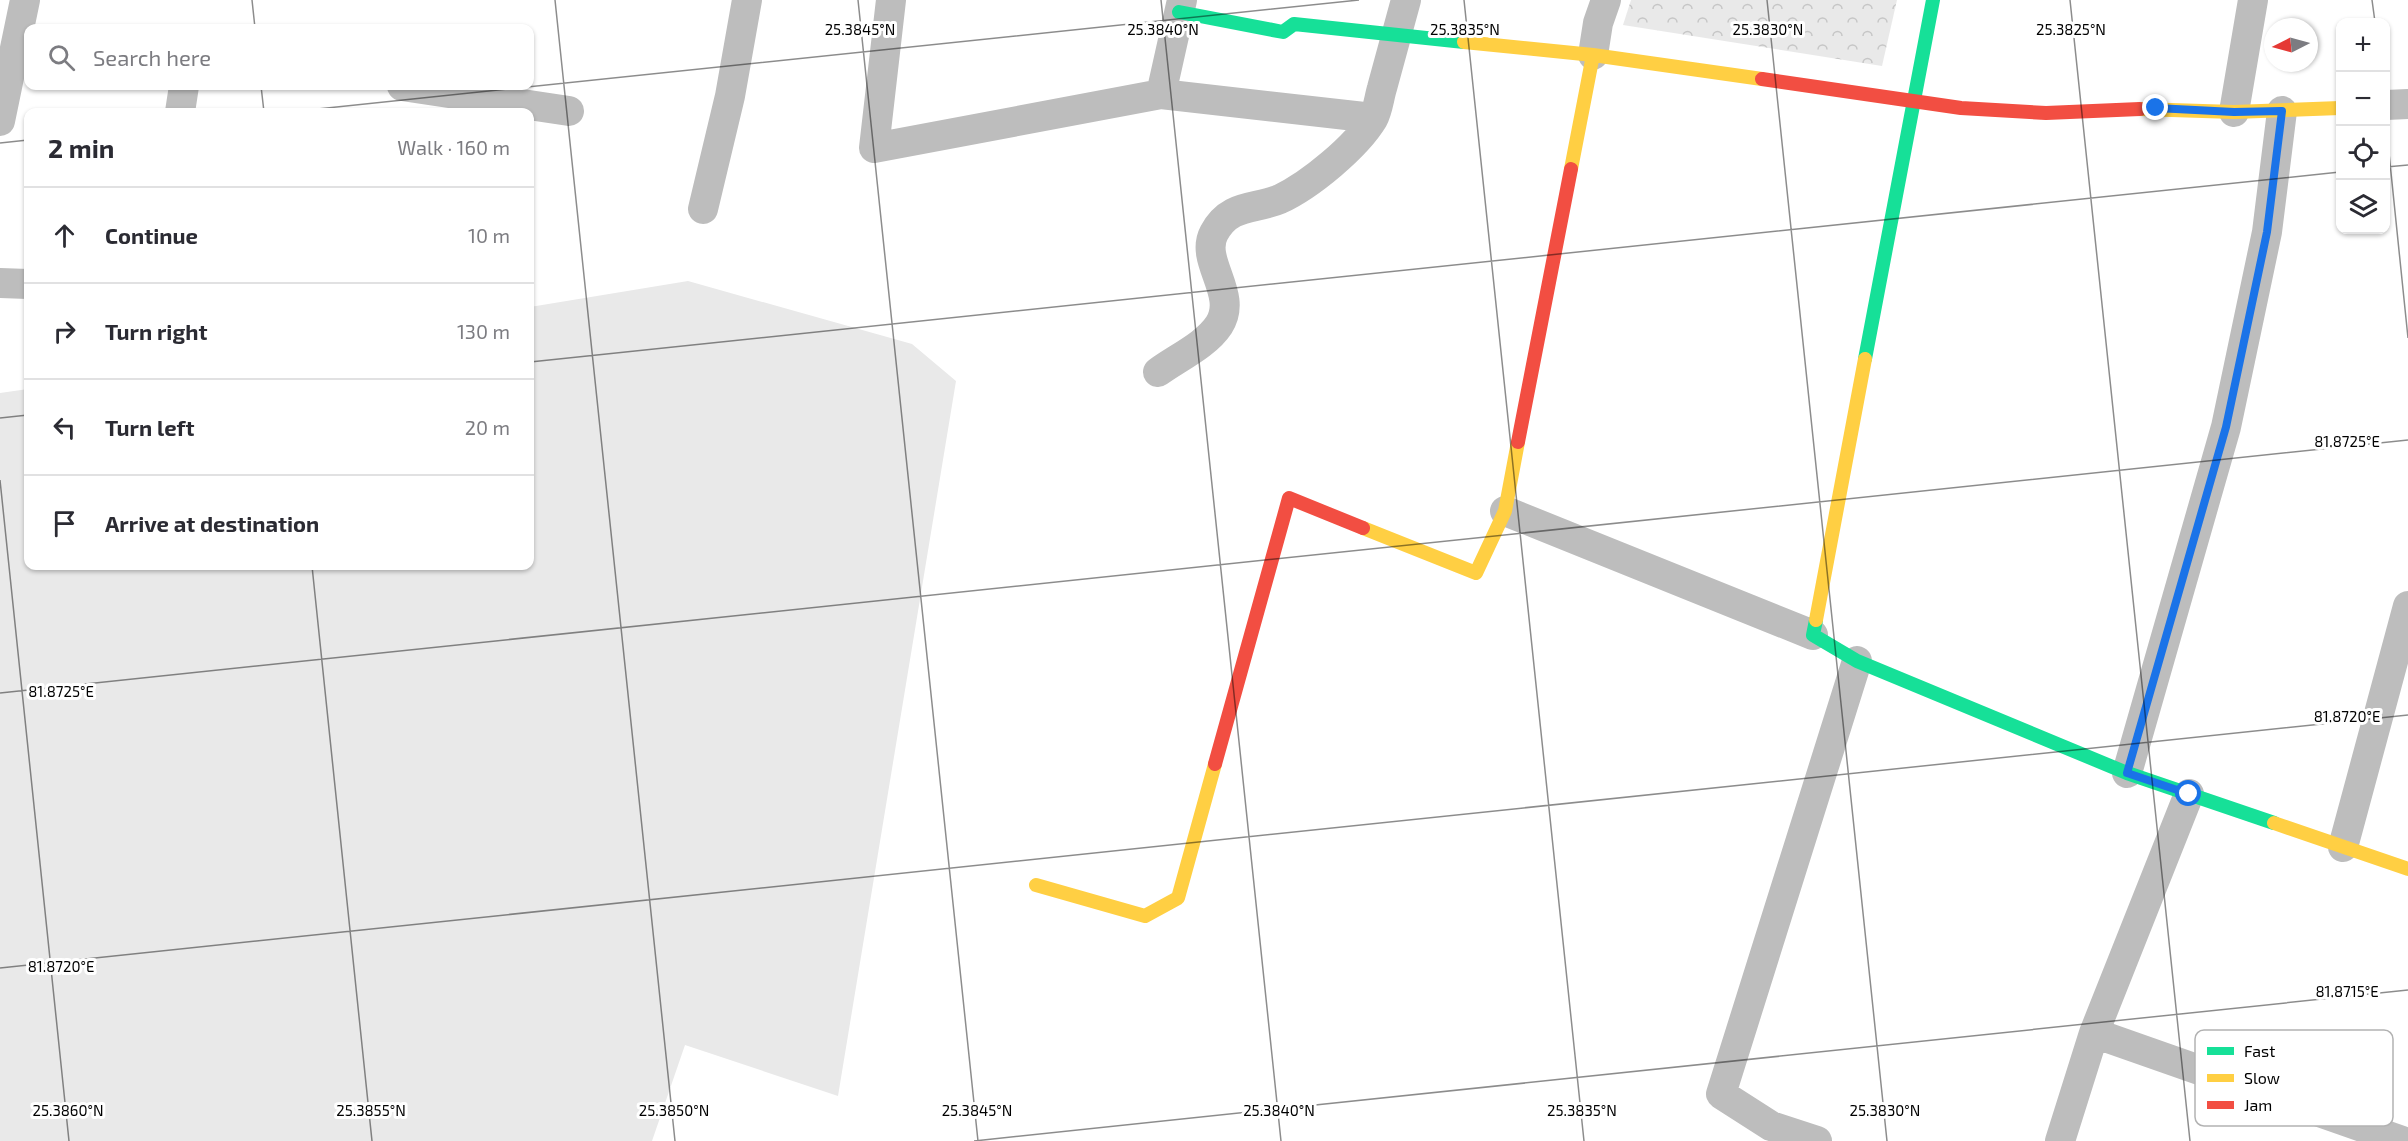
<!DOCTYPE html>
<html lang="en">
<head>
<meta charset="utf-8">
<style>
  :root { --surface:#fff; --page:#f7f7f7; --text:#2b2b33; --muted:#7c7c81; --line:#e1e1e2 }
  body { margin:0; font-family:"Exo 2",sans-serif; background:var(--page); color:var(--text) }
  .controls { position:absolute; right:18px; top:18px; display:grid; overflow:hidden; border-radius:12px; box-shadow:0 2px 4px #0004 }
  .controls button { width:54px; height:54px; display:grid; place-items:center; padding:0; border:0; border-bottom:2px solid var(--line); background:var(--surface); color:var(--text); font:30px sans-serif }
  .compass { position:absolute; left:2264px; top:18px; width:54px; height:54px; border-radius:50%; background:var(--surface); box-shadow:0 2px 4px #0004; rotate:264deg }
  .stop { position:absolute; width:18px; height:18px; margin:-14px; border:4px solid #1a73e8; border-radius:50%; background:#fff }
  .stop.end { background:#1a73e8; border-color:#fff; box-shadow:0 2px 6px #0008 }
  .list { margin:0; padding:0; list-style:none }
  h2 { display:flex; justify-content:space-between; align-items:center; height:78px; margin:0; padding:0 24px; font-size:26px }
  h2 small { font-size:20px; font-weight:400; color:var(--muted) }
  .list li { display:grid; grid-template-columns:39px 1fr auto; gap:18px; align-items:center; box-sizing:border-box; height:96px; padding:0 24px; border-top:2px solid var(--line) }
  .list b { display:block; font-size:22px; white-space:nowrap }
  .list em { font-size:20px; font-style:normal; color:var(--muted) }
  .icon { flex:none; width:33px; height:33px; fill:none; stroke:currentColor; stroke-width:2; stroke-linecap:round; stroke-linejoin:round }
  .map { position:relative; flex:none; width:2408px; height:1141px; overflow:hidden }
  .search { position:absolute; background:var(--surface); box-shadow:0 2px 4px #0004; left:24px; top:24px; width:510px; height:66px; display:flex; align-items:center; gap:15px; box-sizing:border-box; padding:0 21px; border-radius:12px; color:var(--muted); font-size:22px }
  .panel { position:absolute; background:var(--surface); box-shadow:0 2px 4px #0004; left:24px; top:108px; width:510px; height:462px; border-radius:12px }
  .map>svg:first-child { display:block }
</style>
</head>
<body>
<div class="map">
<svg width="2408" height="1141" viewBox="0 0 2408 1141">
  <defs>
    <pattern id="park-crowns" width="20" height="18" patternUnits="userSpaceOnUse" patternTransform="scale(1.5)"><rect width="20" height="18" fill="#e9e9e9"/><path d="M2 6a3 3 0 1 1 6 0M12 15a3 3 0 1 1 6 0" fill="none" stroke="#c6c6c6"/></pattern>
  </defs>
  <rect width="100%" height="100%" fill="#fff"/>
  <!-- grass -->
  <path fill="#e9e9e9" d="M688 281 912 344 956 381 838 1096 685 1045 652 1141H0V393L28 389V566H530V307Z"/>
  <!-- park -->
  <path fill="url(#park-crowns)" d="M1631 0H1897L1882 66 1623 25Z"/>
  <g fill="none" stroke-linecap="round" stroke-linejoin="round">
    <!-- street -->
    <path stroke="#bdbdbd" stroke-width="30" d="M891 0 874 148 1161 94 1373 118
      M1593 55 1598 23 1606 0
      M402 86 569 111
      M1161 94 1182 0
      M2386 105 2408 104
      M180 112 184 86
      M2234 112 2253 0
      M0 121 25 0
      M703 209 730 96 747 0
      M0 283 28 284
      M1158 372C1177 358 1206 345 1219 325 1239 294 1199 261 1214 233 1230 203 1255 210 1280 199 1310 185 1356 147 1373 119 1378 110 1379 98 1382 88 1390 59 1398 30 1406 0
      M1505 511 1813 635
      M2127 773 2226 427 2267 232 2282 111
      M2189 794 2094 1033 2402 1141
      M2343 847 2408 606
      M1817 1141 1771 1126 1721 1094 1857 661
      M2060 1141 2094 1033"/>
    <!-- fast -->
    <path stroke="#16e098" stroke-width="14" d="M1179 12 1283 32 1294 24 1464 42
      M1865 359 1933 0
      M1816 620 1813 635 1857 661 2127 773 2274 823"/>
    <!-- slow -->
    <path stroke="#ffcf43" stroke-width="14" d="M1464 42 1593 55 1762 79
      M2140 109 2234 112 2340 108
      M1571 169 1593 55
      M1363 528 1476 573 1505 511 1518 442
      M1816 620 1865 359
      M2274 823 2408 869
      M1036 885 1145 916 1178 898 1215 764"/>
    <!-- jam -->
    <path stroke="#f24e42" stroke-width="14" d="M1762 79 1961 108 2046 113 2140 109
      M1518 442 1571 169
      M1215 764 1289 498 1363 528"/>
  </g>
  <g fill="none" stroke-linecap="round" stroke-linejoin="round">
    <!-- route -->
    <path stroke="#1a73e8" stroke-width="8" d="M2156 108 2234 112 2282 111 2267 232 2226 427 2127 773 2189 794"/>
  </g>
  <!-- ticks -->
  <path fill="none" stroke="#000" stroke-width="1.5" stroke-opacity="0.45" d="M252 0 255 28M555 0 675 1141M858 0 978 1141M1161 0 1281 1141M1464 0 1584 1141M1767 0 1887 1141M2070 0 2190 1141M2372 0 2375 22M261 86 264 112M289 112 1359 0M2386 124 2408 338M0 143 28 140M2386 167 2408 165M530 362 2340 172M0 418 28 415M0 480 69 1141M312 566 372 1141M0 693 2408 440M0 968 2408 715M974 1141 2408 990"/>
  <!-- legend -->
  <rect x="2195" y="1030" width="198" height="96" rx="9" fill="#fff" stroke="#b2b2b2" stroke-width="1.5"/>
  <rect x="2207" y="1047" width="27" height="8" fill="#16e098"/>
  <rect x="2207" y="1074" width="27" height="8" fill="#ffcf43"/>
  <rect x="2207" y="1101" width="27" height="8" fill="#f24e42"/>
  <g font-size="16" fill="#000">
    <text x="2244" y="1057">Fast</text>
    <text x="2244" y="1084">Slow</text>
    <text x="2244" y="1111">Jam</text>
  </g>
  <g font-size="15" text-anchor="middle" fill="#000" stroke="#fff" stroke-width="6" stroke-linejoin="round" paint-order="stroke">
    <text x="860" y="35">25.3845°N</text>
    <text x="1163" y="35">25.3840°N</text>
    <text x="1465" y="35">25.3835°N</text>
    <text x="1768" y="35">25.3830°N</text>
    <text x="2071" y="35">25.3825°N</text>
    <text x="2347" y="447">81.8725°E</text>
    <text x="61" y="697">81.8725°E</text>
    <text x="2347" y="722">81.8720°E</text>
    <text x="61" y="972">81.8720°E</text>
    <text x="2347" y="997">81.8715°E</text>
    <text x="68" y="1116">25.3860°N</text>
    <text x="371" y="1116">25.3855°N</text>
    <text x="674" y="1116">25.3850°N</text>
    <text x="977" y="1116">25.3845°N</text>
    <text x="1279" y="1116">25.3840°N</text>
    <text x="1582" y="1116">25.3835°N</text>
    <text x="1885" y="1116">25.3830°N</text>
  </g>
</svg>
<div class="controls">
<button>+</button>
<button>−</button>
<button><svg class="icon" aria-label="locate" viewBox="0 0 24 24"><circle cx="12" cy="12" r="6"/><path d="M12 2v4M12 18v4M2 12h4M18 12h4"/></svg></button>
<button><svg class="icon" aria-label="layers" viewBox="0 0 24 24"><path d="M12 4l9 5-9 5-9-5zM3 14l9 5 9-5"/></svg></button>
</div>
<svg class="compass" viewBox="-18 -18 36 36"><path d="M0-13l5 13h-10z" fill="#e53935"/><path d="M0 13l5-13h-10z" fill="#7c7c81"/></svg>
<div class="stop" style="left:2189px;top:794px"></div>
<div class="stop end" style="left:2156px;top:108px"></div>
<div class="search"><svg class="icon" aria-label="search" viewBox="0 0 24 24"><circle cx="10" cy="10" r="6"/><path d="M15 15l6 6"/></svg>Search here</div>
<section class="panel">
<h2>2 min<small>Walk · 160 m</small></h2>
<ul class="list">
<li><svg class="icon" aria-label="ahead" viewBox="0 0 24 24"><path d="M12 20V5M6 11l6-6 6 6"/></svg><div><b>Continue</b></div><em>10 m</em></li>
<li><svg class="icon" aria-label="right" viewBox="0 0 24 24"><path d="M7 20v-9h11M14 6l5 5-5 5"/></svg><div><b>Turn right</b></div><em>130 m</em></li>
<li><svg class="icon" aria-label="left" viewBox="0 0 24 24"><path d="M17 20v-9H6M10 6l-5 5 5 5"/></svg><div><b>Turn left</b></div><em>20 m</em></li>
<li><svg class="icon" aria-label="arrive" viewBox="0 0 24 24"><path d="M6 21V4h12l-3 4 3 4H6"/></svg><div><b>Arrive at destination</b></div></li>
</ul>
</section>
</div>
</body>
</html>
